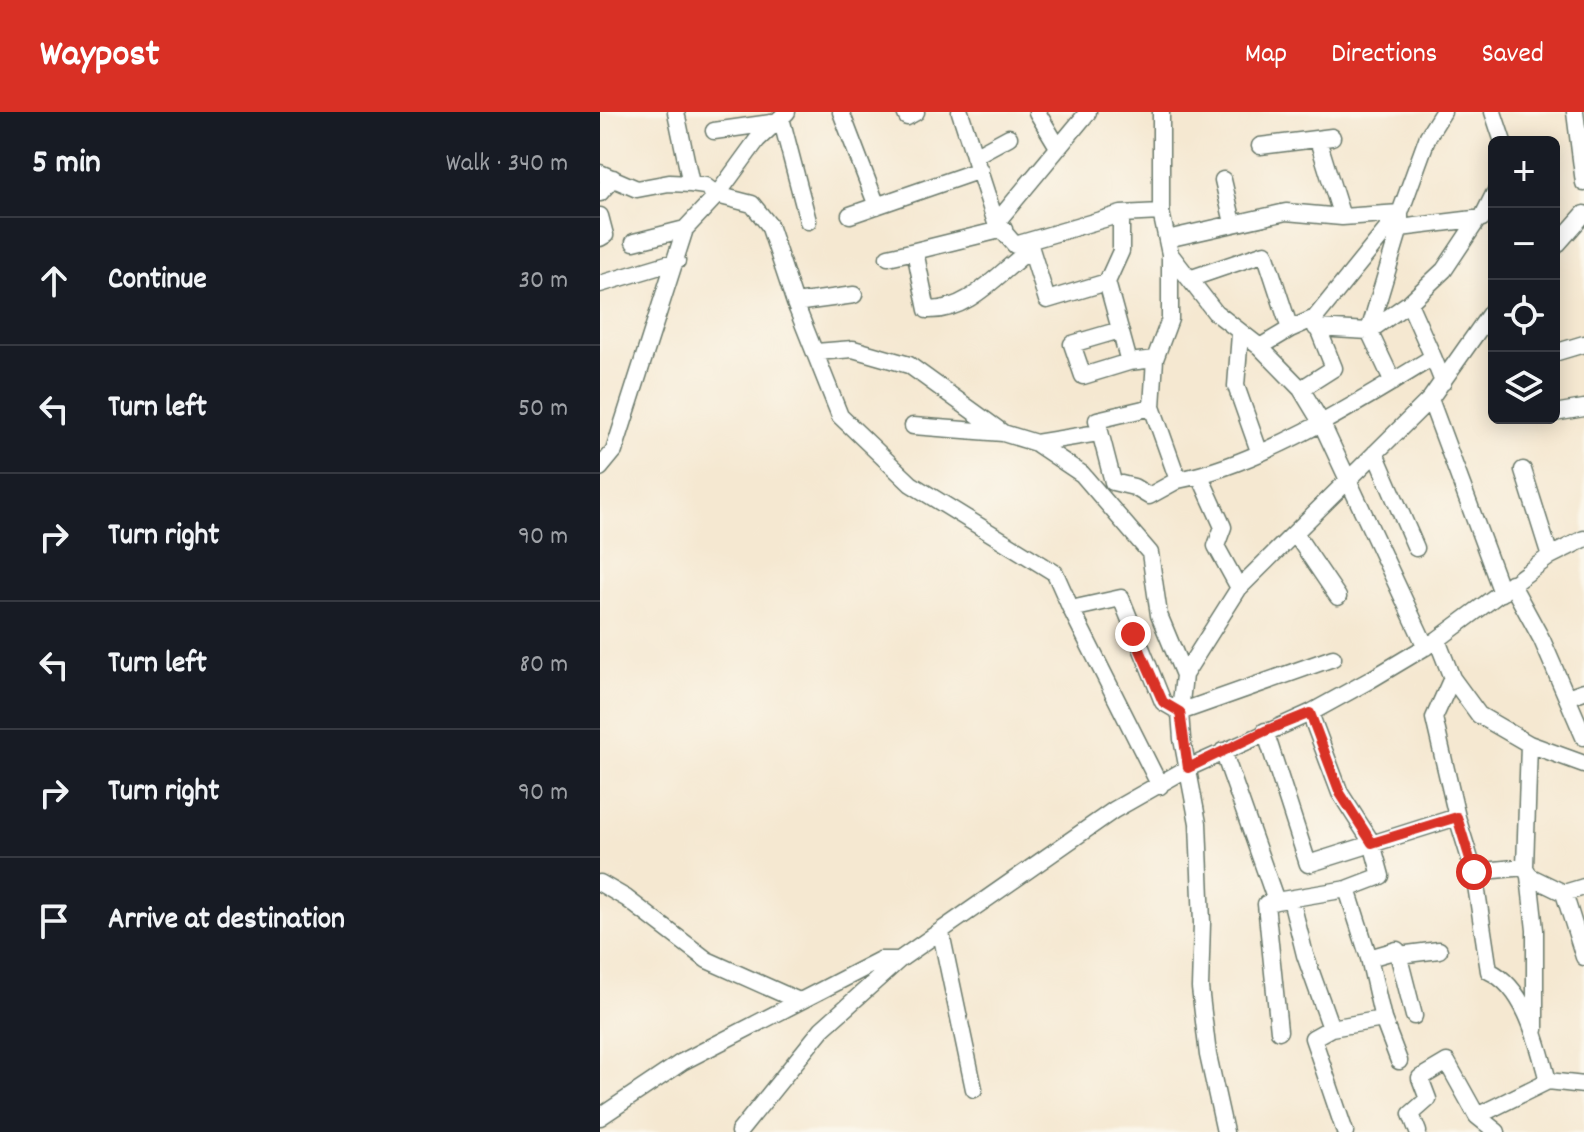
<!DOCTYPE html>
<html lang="en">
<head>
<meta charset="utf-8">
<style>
  :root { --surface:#171b24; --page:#242831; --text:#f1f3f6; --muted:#9ea1a6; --line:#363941; --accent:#d93025 }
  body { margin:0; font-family:Dekko,sans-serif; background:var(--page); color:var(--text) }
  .controls { position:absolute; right:24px; top:24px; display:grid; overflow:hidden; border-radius:12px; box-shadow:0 4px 20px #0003 }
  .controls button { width:72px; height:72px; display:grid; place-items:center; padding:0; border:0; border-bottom:2px solid var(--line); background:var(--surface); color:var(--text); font:40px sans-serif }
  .stop { position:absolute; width:24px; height:24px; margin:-18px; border:6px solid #d93025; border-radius:50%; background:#fff }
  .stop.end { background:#d93025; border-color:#fff; box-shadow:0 2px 8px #0008 }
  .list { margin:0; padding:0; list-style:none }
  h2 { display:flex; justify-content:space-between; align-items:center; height:104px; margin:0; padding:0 32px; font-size:34px }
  h2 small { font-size:26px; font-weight:400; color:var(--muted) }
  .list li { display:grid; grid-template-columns:52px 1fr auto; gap:24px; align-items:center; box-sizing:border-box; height:128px; padding:0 32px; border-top:2px solid var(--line) }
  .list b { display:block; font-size:30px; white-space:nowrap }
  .list em { font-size:26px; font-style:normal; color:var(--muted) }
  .icon { flex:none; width:44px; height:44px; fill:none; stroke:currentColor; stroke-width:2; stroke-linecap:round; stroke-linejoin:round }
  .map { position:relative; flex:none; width:984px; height:1020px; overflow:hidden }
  header { display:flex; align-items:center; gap:48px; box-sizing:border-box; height:112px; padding:0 40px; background:var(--accent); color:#fff }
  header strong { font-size:38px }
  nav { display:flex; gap:44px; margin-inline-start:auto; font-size:28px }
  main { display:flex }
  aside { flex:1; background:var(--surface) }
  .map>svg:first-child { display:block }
</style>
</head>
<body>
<header>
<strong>Waypost</strong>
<nav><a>Map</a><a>Directions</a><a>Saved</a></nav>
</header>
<main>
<aside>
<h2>5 min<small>Walk · 340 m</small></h2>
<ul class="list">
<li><svg class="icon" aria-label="ahead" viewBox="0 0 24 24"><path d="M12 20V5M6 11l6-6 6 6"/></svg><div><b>Continue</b></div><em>30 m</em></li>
<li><svg class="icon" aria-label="left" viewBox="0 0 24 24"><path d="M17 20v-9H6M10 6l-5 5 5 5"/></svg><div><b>Turn left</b></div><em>50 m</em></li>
<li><svg class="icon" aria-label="right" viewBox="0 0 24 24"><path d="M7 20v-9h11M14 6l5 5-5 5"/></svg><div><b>Turn right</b></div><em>90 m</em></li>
<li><svg class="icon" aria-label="left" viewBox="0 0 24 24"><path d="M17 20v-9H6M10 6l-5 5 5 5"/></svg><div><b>Turn left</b></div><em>80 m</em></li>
<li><svg class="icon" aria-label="right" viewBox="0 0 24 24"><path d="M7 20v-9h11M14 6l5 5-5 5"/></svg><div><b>Turn right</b></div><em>90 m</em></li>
<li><svg class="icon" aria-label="arrive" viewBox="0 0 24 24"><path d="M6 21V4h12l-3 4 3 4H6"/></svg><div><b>Arrive at destination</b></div></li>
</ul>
</aside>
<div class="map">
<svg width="984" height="1020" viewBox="0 0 984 1020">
  <rect width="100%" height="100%" fill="#fbf7ec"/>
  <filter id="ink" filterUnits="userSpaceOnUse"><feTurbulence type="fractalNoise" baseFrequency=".0125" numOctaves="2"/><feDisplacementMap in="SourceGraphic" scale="16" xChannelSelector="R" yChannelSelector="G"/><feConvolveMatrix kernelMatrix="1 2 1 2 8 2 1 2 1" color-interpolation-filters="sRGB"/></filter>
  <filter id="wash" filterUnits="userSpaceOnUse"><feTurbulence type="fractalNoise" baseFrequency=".006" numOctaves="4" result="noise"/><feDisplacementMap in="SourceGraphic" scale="32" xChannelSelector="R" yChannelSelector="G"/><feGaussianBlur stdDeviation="1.8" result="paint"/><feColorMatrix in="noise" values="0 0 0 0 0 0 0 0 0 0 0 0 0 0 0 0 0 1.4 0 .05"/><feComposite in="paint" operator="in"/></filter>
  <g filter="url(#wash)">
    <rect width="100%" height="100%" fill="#f5e8d1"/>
  </g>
  <g filter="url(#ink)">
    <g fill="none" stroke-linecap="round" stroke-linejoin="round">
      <defs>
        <path id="minor" d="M76 0 91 72
          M241 0 277 94
          M305 0 307 5 316 0
          M360 0 396 111 415 133 431 137 447 188 507 170
          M437 0 458 35
          M561 0V100L570 142V207L555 247 552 295 578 368C661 352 760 290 833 245L843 270
          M893 0 903 30
          M975 0 984 71
          M181 6 208 109
          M114 19 171 11
          M718 28 742 105
          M660 34 732 25
          M374 44 409 25
          M0 61 37 77 69 71 91 72 105 74 117 83 152 92 169 113 195 191 240 304 311 372 455 461 471 497 521 486 563 590 580 600 733 546
          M623 68 633 111
          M0 81 13 66
          M521 102V139L507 170 529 250 555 247
          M250 103 380 58
          M0 104 5 123 0 126
          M396 111 488 0
          M800 116 882 106 894 82
          M567 127 686 100 742 105 800 101
          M34 130 85 117
          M415 133 521 102 561 100
          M954 136 984 102
          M315 139 404 117
          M570 142 615 200 660 235 701 277 721 310 826 535
          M288 145 315 139 327 198C369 200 398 161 431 137
          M592 166 665 141 690 217 660 235
          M0 172 77 149
          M195 191 254 183
          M716 216 769 219 809 191
          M690 217 715 206 800 101 828 24 843 0
          M520 218 472 232 483 264 529 250
          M640 222 636 274 659 339
          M216 240 253 237 309 253 403 321
          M954 241 984 232
          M833 245 809 191 844 158 878 107
          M793 270 769 219 800 116V101
          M701 277 734 256 715 209
          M830 287 902 481
          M552 295 497 308 513 370 534 375 549 384 578 368
          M954 301 984 296
          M313 314 403 321 436 331 482 362 550 441 559 503 584 563
          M436 331 498 321
          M775 341 816 436
          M0 356 14 339 85 117 117 83 157 28 187 0
          M923 358 950 444
          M600 364 623 415 616 434 639 476
          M696 423 738 485
          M911 471 942 528 984 625
          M471 497 560 674
          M837 528 852 566 834 606 857 705 874 760 889 859C926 876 938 932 948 969
          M852 566 879 603 929 632 984 652
          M967 585 984 579
          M710 601 740 681 772 731 781 764 747 777 769 846 797 838 814 904
          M665 619 708 752 857 705
          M929 632 925 755 929 764 964 781
          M623 639 676 789 747 777
          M874 760 925 755
          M929 764 935 818V918
          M0 771 26 786 107 848 199 889
          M984 775 964 781 984 845
          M691 787 705 843 731 916 713 926 745 1020
          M676 789 666 792 679 919
          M341 821 374 977
          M799 843 839 838
          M769 846 783 907 799 949
          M731 916 783 907
          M0 1005 82 950 280 848H299L514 698 588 656 710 601 770 568 837 528 950 444 984 427
          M139 1020 222 917 299 848
          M625 1020 608 943 600 876 602 811 598 711 582 627 580 600 584 563 639 476 830 287 894 196
          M818 1020 811 1002 828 987 820 966 847 950 877 1004
          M897 1020 877 1004 948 969 984 973"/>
      </defs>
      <!-- minor casing -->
      <use href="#minor" stroke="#6a796b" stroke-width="19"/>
      <!-- minor -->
      <use href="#minor" stroke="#fff" stroke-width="16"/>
    </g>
  </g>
  <g fill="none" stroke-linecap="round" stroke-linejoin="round" filter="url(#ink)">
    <!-- route -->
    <path stroke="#d93025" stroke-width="10" d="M533 522 563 590 580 600 588 656 665 619 710 601 740 681 772 731 857 705 874 760"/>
  </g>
</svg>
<div class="controls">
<button>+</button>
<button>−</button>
<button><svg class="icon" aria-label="locate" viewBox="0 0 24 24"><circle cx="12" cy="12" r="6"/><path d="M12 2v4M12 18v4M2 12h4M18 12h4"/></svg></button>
<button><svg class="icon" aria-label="layers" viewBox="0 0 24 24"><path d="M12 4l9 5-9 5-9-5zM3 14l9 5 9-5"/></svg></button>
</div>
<div class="stop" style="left:874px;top:760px"></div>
<div class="stop end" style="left:533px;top:522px"></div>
</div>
</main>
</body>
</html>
